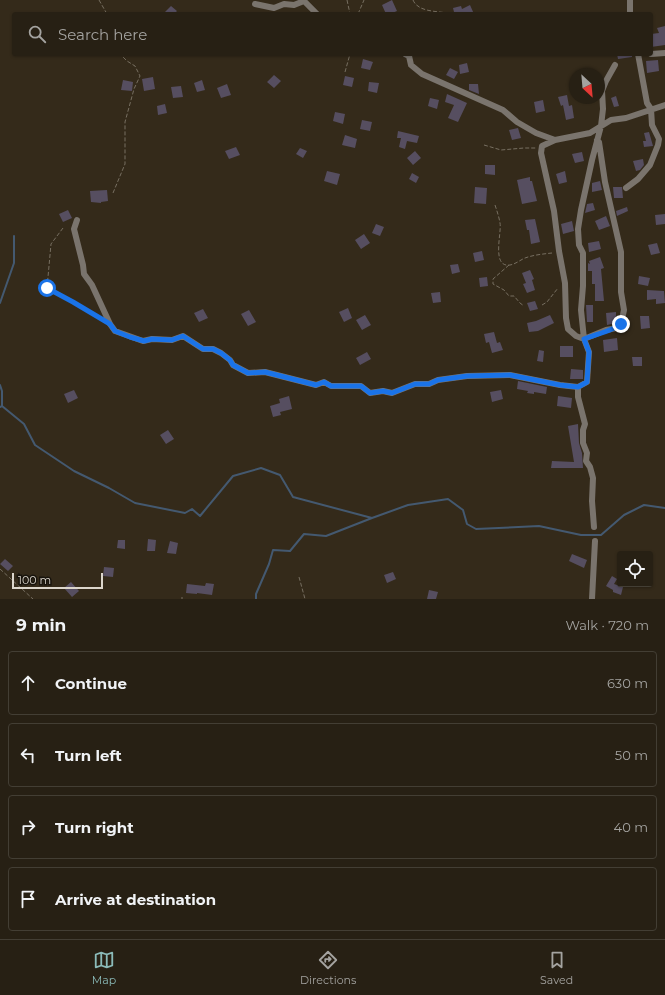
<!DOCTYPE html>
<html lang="en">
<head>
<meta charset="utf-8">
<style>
  :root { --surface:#272014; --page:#332d22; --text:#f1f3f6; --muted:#a4a3a0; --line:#433e34; --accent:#8bbbb9 }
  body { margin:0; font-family:Montserrat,sans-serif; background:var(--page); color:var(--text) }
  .controls { position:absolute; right:12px; bottom:12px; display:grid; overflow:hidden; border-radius:4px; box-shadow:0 1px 3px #0004 }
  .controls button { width:36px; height:36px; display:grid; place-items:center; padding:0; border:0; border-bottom:1px solid var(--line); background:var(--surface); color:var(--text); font:20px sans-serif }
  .compass { position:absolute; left:569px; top:68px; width:36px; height:36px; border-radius:50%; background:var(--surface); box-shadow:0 1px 3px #0004; rotate:154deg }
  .scale { position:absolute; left:12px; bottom:10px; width:91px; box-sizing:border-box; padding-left:4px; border:2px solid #dcd6cc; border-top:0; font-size:11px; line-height:14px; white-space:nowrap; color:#dcd6cc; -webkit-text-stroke:3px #18140d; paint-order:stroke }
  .stop { position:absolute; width:12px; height:12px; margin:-9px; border:3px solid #1a73e8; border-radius:50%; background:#fff }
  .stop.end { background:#1a73e8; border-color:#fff; box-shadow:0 1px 4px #0008 }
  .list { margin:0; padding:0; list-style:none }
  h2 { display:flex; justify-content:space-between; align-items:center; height:52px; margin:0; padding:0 16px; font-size:17px }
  h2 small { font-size:13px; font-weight:400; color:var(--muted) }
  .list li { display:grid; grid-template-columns:26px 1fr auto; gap:12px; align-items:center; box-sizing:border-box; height:64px; margin:0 8px 8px; padding:0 8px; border:1px solid var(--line); border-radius:4px }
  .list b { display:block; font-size:15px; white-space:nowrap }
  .list em { font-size:13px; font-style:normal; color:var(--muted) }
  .icon { flex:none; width:22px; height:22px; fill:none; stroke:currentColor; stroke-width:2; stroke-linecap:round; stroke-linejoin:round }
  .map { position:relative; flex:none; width:665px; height:599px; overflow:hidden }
  .search { position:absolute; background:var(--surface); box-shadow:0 1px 3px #0004; left:12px; right:12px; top:12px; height:44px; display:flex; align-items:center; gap:10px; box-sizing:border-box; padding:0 14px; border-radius:4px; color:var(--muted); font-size:15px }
  .sheet { height:340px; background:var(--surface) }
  nav { display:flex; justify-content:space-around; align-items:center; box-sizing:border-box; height:56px; border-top:1px solid var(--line); background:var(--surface); font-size:11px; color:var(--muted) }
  nav a { display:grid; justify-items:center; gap:2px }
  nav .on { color:var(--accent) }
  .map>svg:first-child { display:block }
</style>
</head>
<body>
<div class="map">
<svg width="665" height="599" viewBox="0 0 665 599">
  <rect width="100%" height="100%" fill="#342a1a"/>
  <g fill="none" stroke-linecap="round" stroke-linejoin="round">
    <!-- stream -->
    <path stroke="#445970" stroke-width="2" d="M0 303 14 263V236
      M0 385 2 391V406
      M0 407 2 406 24 424 35 445 74 471 109 488 135 503 185 513 192 509 200 516 233 476 261 468 280 475 293 497 372 518 408 505 448 499 463 510 467 524 476 529 539 526 581 535H601L624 515 644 505 665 508
      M256 599V594L269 564 273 550 290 551 304 534 326 536 372 518"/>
  </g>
  <!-- building -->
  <path fill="#564e60" d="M392 0 397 11 390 14H386L382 5Z
    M470 5 474 14H450L454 12 453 8 461 6 462 9Z
    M171 6 177 11 174 14H163Z
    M665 26V45L651 47V34L659 33 657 28Z
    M617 54H632V57L618 59Z
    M363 59 373 62 370 70 361 68Z
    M658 60 659 71 647 73 646 61Z
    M467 63 469 72 460 74 459 65Z
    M450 68 458 72 454 79 446 75Z
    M274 75 281 81 274 88 267 82Z
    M345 76 354 78 352 87 343 85Z
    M153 77 155 89 144 91 142 79Z
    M123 80 133 82 132 91 121 90Z
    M202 80 205 90 197 92 194 83Z
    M369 82 379 83 377 93 368 91Z
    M227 84 231 95 221 98 217 88Z
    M469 84H478L479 94 469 90Z
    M181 86 183 97 173 98 171 87Z
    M447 94 467 103 458 122 448 118 454 105 445 102Z
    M567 95 569 106 572 105 574 118 566 120 563 105 561 106 558 97Z
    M616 96 619 106 614 107 611 98Z
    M430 98 439 100 437 109 428 106Z
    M543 100 545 111 536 113 534 102Z
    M165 104 167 113 158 115 157 106Z
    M335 112 345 114 343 124 333 121Z
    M362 120 372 122 370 131 360 129Z
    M518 128 521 138 512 140 509 130Z
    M398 131 419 136 417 143 407 141 405 149 399 147 401 138H397Z
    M649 132 653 146 644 147 643 141H646L644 133Z
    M345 135 357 139 355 148 342 145Z
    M236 147 240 155 229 159 225 151Z
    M300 148 307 151 303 158 296 154Z
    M415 151 421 158 413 165 407 158Z
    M582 152 584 161 575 163 572 154Z
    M643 159 644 165 640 170 636 171 633 161Z
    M485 165H495V175L485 174Z
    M327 171 340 174 337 185 324 181Z
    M565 171 567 182 559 184 556 174Z
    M412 173 419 177 416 183 409 179Z
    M530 177V181H532L537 201 522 204 517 180Z
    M600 181 602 190 592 192V183Z
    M475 187 487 188 486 204 474 203Z
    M613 187H622L623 198H614Z
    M107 190 108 201 101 202V203L91 202 90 191Z
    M593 203 595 210 585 213 587 204Z
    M627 207 628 211 617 216 616 211Z
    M68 210 72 218 63 222 59 214Z
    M665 214V224L656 225 655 215Z
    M606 216 610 226 599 230 595 221Z
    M535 219 540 242 531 244 529 230H527L525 220Z
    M572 221 574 231 563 234 561 224Z
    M376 224 384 227 380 236 372 233Z
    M364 234 370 243 361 249 355 240Z
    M599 241 601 249 589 252 588 243Z
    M657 243 660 253 651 255 648 245Z
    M482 251 484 260 475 262 473 253Z
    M600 257 604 268 601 269 604 301H595V284H592V271H588V263L590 264 589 261Z
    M458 264 460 272 452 274 450 265Z
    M530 270 534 279 532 280 535 290 527 293 523 284 526 283 522 273Z
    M639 276 650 278 648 286 638 284Z
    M487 277 488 286 480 287 479 278Z
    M647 290 664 291 665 303 656 304V299L647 300Z
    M440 292 441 302 433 303 431 293Z
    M535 301 538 309 530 311 527 303Z
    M586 305H593V322H587Z
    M348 308 352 318 344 322 339 312Z
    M203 309 208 318 199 322 194 313Z
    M249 310 256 322 248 326 241 314Z
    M616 312V323L607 325 606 313Z
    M365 315 371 325 362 330 356 320Z
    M550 315 554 323 538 331 529 332 527 323 536 321Z
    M640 316H649L650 328 641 329Z
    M494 332 497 343 500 342 503 350 492 353 489 342 486 343 484 334Z
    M617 338 618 350 604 352 603 340Z
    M560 346H573V357H560Z
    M539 350 544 351 543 362 537 361Z
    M367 352 371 359 360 365 356 358Z
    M632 357H642V366H633Z
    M571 369 583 370V379H570Z
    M518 381 547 387 546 394 534 392V394L527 393 528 391 517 389Z
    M74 390 78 398 68 403 64 394Z
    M501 390 503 399 492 402 490 392Z
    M289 396 292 409 280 412 281 415 273 417 270 406 280 403 279 399Z
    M558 396 572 398 571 408 557 406Z
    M578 424 579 443 582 453 583 468H551L552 461 574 462 568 426Z
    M168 430 174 439 166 444 160 435Z
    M148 539 156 540 155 551H147Z
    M118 540H125V549L117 548Z
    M170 541 178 543 176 554 167 553Z
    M572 554 587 560 584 568 569 561Z
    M5 559 13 566 8 571 0 564Z
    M104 567 114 568 113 577 103 576Z
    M393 572 396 579 387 583 384 575Z
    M612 576 617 579 614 584 623 587 621 595 613 592V590L606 586Z
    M71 582 79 591 72 597 64 588Z
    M206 583 214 584 212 595 197 593V594L186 593 187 584 205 586Z
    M429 590 438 592 436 599H427Z"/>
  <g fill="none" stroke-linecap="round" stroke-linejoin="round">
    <!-- path -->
    <path stroke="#776f61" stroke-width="1" stroke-dasharray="4 2" stroke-linecap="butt" d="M99 0 107 14
      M347 0 350 14
      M413 0C418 12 436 11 447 13
      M358 14 364 0
      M345 72 350 54
      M484 145 501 150 524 148H536
      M113 193 125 164V122L134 89 140 76 135 66 127 61 120 54
      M495 205C497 211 499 217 500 223 502 232 491 268 510 265 516 264 520 260 525 258 533 255 543 254 552 253
      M63 228 51 244 47 288 101 318
      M509 265 493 279V284L504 290 509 296H514L520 303 524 306
      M542 305 547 302 558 288
      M0 569 33 599
      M299 577 305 599
      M182 599V597"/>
    <!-- street -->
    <path stroke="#7a746d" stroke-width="6" d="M630 0V14
      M255 4 274 8 284 4 294 5 304 1 317 14
      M405 54 409 56 411 65 422 74 503 110 517 122 536 133 555 140 590 133 611 120 626 118 665 105
      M651 54 665 53
      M555 140 542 146 541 153 554 211 559 251 565 283 566 318 568 329 576 336 584 339 606 330 617 328 621 324 624 310 621 292V252L605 182 599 142 597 140
      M626 188 638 179 650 165 658 145 659 139 652 125 651 109 647 103 638 54
      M77 220 74 229 83 265 84 274 92 285 110 324 115 331 143 341 152 339 172 340 183 336 203 349H213L221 353 230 360 233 365 248 373 265 372 316 385 324 382 331 386H361L370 393 383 391 392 393 415 384H429L438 380 467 376 510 375 560 385 578 387 587 382 589 352 584 339 581 310 583 286V253L579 245 578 229 581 210 592 160 601 126 603 109 602 91 606 81 615 65
      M578 387V397L585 424 583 430V443L587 453 586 461 590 467 593 478 592 501 594 527
      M592 599 595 541"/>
  </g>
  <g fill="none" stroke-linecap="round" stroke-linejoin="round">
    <!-- route -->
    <path stroke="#1a73e8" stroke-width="5" d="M47 288 73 302 110 324 115 331 130 337 144 341 152 339 172 340 183 336 203 349H213L221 353 230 360 233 365 248 373 265 372 316 385 324 382 331 386H361L370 393 383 391 392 393 415 384H429L438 380 467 376 510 375 560 385 578 387 587 382 589 352 584 339C593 335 615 330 621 324"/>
  </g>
</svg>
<div class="controls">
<button><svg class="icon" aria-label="locate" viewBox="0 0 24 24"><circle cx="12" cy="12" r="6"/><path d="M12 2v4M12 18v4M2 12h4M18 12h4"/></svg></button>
</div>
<svg class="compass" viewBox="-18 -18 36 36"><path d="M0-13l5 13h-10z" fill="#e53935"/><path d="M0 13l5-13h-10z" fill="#a4a3a0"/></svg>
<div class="scale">100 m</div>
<div class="stop" style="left:47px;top:288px"></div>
<div class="stop end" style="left:621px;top:324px"></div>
<div class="search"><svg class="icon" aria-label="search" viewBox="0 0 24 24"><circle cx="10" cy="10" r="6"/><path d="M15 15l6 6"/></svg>Search here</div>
</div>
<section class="sheet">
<h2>9 min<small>Walk · 720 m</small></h2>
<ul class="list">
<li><svg class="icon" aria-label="ahead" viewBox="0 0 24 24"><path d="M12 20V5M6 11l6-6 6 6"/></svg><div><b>Continue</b></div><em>630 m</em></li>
<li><svg class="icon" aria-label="left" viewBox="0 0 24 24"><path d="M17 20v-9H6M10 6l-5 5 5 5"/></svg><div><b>Turn left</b></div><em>50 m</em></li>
<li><svg class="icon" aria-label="right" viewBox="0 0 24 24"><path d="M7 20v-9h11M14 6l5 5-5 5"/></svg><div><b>Turn right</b></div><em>40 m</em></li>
<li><svg class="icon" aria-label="arrive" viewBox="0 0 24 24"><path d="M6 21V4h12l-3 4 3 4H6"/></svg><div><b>Arrive at destination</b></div></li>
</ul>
</section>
<nav>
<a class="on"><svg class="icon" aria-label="map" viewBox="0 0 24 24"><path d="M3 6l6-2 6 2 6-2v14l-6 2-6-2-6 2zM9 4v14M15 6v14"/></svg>Map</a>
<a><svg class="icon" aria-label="directions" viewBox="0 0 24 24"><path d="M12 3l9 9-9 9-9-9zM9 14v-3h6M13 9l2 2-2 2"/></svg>Directions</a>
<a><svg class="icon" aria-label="saved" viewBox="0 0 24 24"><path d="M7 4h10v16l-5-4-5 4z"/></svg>Saved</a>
</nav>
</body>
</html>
